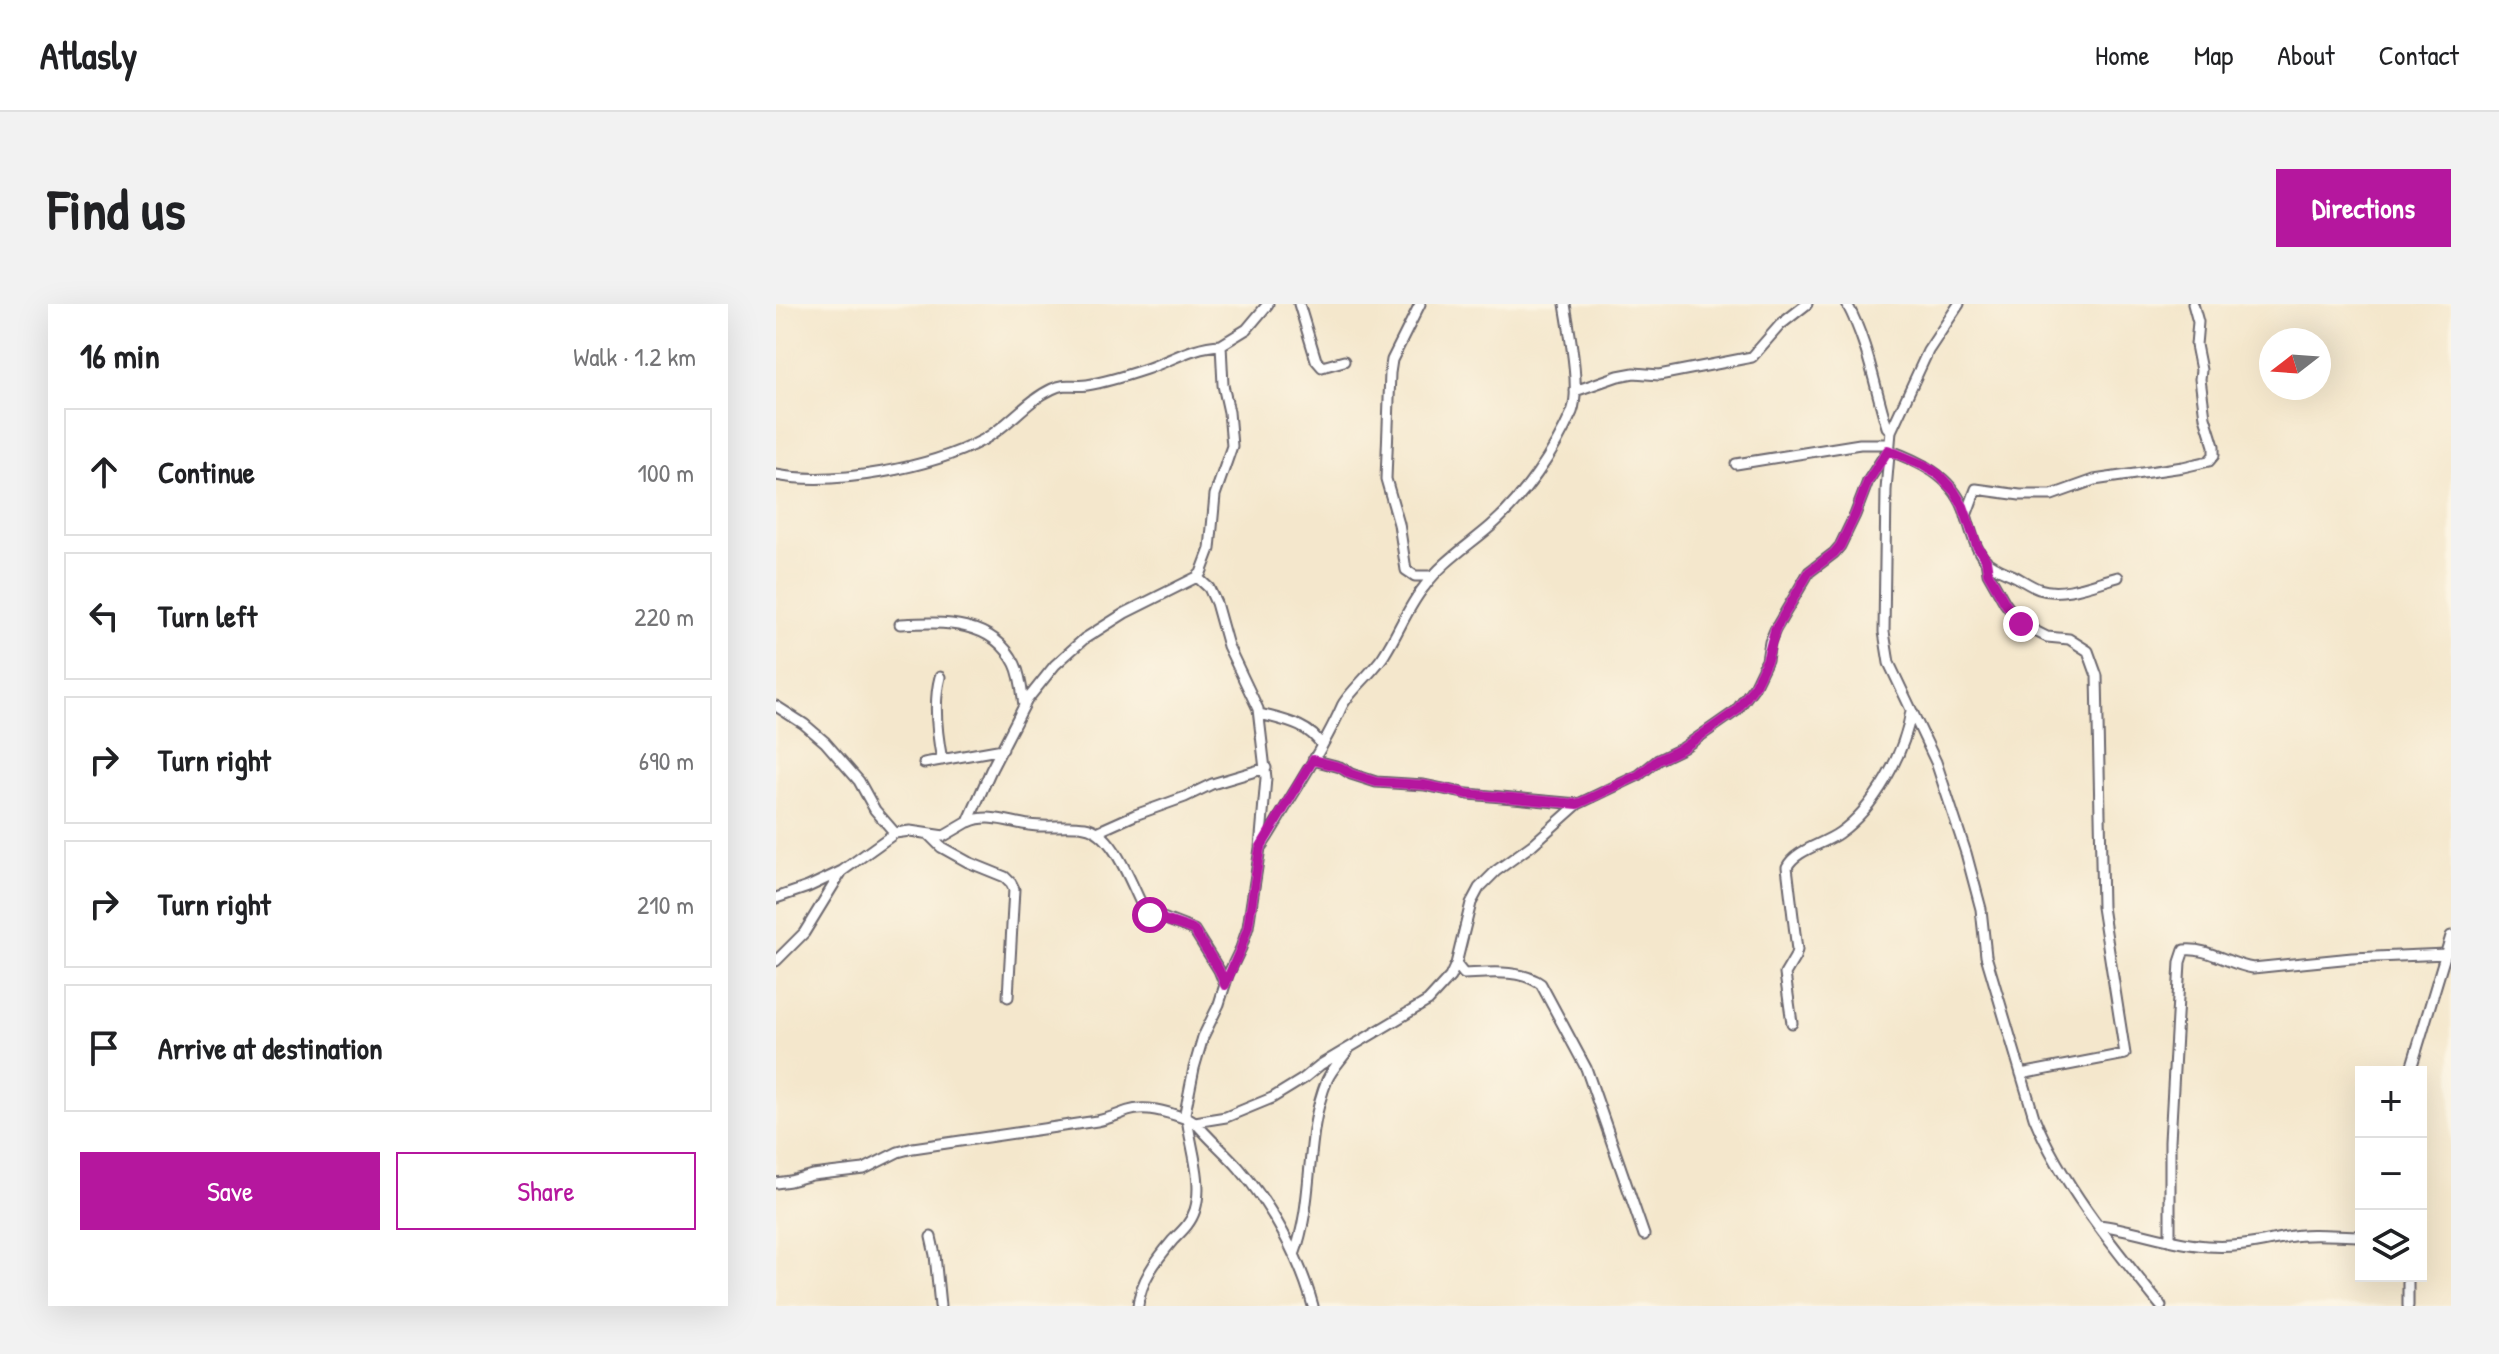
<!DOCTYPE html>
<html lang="en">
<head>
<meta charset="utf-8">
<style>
  :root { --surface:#fff; --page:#f2f2f2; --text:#202124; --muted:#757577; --line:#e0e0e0; --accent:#b5179e }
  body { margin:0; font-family:"Patrick Hand",sans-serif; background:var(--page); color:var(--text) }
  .controls { position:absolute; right:24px; bottom:24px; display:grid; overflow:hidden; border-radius:0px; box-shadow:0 8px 32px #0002 }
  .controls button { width:72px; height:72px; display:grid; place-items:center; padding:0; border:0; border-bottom:2px solid var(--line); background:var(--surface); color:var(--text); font:40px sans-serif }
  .compass { position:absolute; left:1483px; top:24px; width:72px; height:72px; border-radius:50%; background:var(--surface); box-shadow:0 8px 32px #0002; rotate:253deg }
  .stop { position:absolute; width:24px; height:24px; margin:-18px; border:6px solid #b5179e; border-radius:50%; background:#fff }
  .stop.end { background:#b5179e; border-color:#fff; box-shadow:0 2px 8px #0008 }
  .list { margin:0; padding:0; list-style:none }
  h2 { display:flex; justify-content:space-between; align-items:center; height:104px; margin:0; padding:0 32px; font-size:34px }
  h2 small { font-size:26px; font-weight:400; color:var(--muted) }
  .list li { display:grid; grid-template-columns:52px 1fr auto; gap:24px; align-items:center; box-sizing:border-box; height:128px; margin:0 16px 16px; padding:0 16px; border:2px solid var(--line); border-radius:0px }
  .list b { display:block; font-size:30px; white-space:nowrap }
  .list em { font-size:26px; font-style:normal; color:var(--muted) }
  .actions { display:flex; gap:16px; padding:24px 32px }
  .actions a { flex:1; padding:18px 0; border:2px solid var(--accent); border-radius:0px; text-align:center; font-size:28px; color:var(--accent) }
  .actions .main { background:var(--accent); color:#fff }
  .icon { flex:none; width:44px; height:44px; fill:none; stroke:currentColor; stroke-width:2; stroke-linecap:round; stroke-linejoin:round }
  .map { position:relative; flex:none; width:1675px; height:1002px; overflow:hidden; border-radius:0px }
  header { display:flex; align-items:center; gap:48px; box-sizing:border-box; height:112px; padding:0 40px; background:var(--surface); border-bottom:2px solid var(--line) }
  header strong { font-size:38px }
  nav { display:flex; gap:44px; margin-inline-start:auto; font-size:28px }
  .intro { display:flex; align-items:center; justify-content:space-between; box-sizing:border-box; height:192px; padding:0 48px }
  h1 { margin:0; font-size:56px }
  .button { padding:20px 36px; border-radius:0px; background:var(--accent); color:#fff; font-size:28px; font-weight:700 }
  main { display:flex; gap:48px; padding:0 48px }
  aside { flex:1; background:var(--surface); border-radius:0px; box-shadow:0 8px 32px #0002 }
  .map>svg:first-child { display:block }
</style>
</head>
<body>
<header>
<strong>Atlasly</strong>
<nav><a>Home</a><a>Map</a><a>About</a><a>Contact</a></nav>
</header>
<div class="intro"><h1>Find us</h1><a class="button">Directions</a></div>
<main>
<aside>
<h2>16 min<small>Walk · 1.2 km</small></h2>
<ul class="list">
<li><svg class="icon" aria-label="ahead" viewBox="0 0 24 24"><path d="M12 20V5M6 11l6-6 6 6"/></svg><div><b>Continue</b></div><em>100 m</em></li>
<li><svg class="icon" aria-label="left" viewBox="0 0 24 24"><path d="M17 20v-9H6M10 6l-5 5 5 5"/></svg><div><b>Turn left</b></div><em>220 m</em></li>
<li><svg class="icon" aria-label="right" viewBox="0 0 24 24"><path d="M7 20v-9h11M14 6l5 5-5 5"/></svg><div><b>Turn right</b></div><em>690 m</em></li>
<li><svg class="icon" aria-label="right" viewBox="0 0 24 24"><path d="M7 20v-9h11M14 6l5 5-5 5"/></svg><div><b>Turn right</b></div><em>210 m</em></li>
<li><svg class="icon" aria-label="arrive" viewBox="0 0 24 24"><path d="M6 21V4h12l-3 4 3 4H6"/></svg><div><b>Arrive at destination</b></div></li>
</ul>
<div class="actions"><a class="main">Save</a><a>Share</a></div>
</aside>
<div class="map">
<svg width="1675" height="1002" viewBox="0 0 1675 1002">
  <rect width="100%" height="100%" fill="#fcf5e5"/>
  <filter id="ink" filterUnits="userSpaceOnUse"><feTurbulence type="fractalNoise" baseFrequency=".0125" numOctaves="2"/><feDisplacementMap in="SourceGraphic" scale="16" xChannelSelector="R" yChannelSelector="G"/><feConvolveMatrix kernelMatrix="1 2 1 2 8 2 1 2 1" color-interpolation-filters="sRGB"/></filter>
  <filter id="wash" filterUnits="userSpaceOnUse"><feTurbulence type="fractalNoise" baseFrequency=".006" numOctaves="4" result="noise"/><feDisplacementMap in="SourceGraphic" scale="32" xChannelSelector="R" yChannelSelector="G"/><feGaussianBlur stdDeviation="1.8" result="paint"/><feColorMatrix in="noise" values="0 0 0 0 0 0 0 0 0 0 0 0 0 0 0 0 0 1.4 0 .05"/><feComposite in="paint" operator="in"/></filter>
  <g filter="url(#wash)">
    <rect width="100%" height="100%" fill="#f4e7cc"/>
  </g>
  <g filter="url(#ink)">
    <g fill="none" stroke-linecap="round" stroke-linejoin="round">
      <defs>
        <path id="minor" d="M523 0 540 56 546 63 568 57
          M644 0 616 56 614 69 610 175 623 220 630 266 639 272H656
          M1071 0C1092 39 1098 81 1111 123L1115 127
          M1183 0 1152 47 1115 127 1110 186 1108 328 1113 359 1160 458 1190 549 1205 605 1210 652 1258 813C1286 881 1339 945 1385 1002
          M799 87 842 72 858 69 883 71 976 53 1004 21 1031 0
          M960 160 1084 140H1112
          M0 171C59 182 154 164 207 136 233 122 250 97 276 85 291 78 297 83 311 81 330 78 352 71 370 65 396 56 417 42 445 41
          M1190 212 1200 185 1244 191H1276L1318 176 1407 163 1433 157 1438 151V142L1429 113 1424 75 1425 66 1420 41 1422 18 1417 0
          M1210 256 1212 269 1229 299 1245 320 1271 333 1293 335 1312 347 1321 372 1326 603 1349 750 1245 770
          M124 320C166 318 217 315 239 360 245 372 246 388 248 402
          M164 373C157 399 161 430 166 456
          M0 402 28 420 49 438 83 477 99 506 119 529
          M484 410C506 416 534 420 546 442
          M537 456 564 463 575 470 600 478 648 481 692 490 802 500
          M148 459 227 445
          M193 518C212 509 233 518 253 521 272 524 291 520 309 523 339 528 356 584 369 607L418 626 443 666 449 681
          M321 528 359 511 409 493 436 480 490 464
          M152 530 165 543 192 558 229 573 235 579 238 585 232 693
          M484 544C497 526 507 506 519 487 536 459 553 432 566 402 572 389 598 367 608 351 623 328 631 304 648 283 666 258 692 242 715 222 748 193 778 149 796 108 805 85 793 26 789 0
          M0 594 32 583 66 567 119 529 134 527 168 532 192 518 215 466 251 396 279 361 308 335 349 309 421 273 425 269 434 245 439 191 456 142 453 108 447 81 445 41 471 25 492 0
          M0 657 28 629 66 567
          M680 660 688 670C713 669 744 665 765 680L810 764 868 931
          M1016 719 1009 670 1019 653 1021 646 1011 563C1019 546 1048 540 1063 529 1098 505 1129 449 1135 407
          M1634 768 1675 632
          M408 814 418 764 427 733 443 700 452 671 465 644 472 623 484 544 490 474 482 405 452 342 440 299 433 284 421 273
          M419 818C433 835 449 848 463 864 495 901 524 954 537 1002
          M0 879 14 877 36 871 88 865 122 848 137 844 321 817C332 815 341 811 352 807 369 801 391 808 408 814L411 813 419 818 450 813 496 794 527 775 544 761 652 697 674 673 680 660 695 599 703 584 720 567 756 541 802 500 863 471 882 456 907 444 960 407 978 383 991 356 994 338 999 326 1033 268 1058 249 1064 242 1079 211 1092 177 1112 146C1143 157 1175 172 1188 205 1194 221 1197 242 1209 256 1216 263 1227 267 1236 271 1245 275 1254 282 1263 285 1287 293 1319 279 1342 273
          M1322 921C1359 925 1394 940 1431 942 1464 944 1480 939 1511 933 1534 928 1561 932 1585 932
          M155 933 159 951 164 1002
          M1394 936V837L1404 658 1408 646C1431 643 1454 661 1477 664L1576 654 1670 650
          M518 951C539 895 528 832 551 776 556 765 565 756 572 746
          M1632 972V1002
          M362 1002C364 977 381 955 397 936 406 927 415 919 419 906 428 877 414 842 411 813"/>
      </defs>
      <!-- minor casing -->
      <use href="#minor" stroke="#6c676e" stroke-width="13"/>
      <!-- minor -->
      <use href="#minor" stroke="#fff" stroke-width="9"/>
    </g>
  </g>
  <g fill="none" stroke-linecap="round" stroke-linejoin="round" filter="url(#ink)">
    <!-- route -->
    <path stroke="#b5179e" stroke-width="10" d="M374 611 418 626 443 666 449 681 465 644 472 623 484 544 537 456 564 463 575 470 600 478 648 481 692 490 802 500 863 471 882 456 907 444 960 407 978 383 991 356 999 326 1033 268 1058 249 1064 242 1079 211 1092 177 1112 146 1148 161 1162 170 1178 187 1187 202 1201 242 1210 256 1212 269 1229 299 1245 320"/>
  </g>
</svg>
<div class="controls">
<button>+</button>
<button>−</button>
<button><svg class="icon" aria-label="layers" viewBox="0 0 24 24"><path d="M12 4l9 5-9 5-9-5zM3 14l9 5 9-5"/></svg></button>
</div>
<svg class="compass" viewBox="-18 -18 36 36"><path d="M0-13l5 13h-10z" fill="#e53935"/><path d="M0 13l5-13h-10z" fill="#757577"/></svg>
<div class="stop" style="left:374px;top:611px"></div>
<div class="stop end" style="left:1245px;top:320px"></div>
</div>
</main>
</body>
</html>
